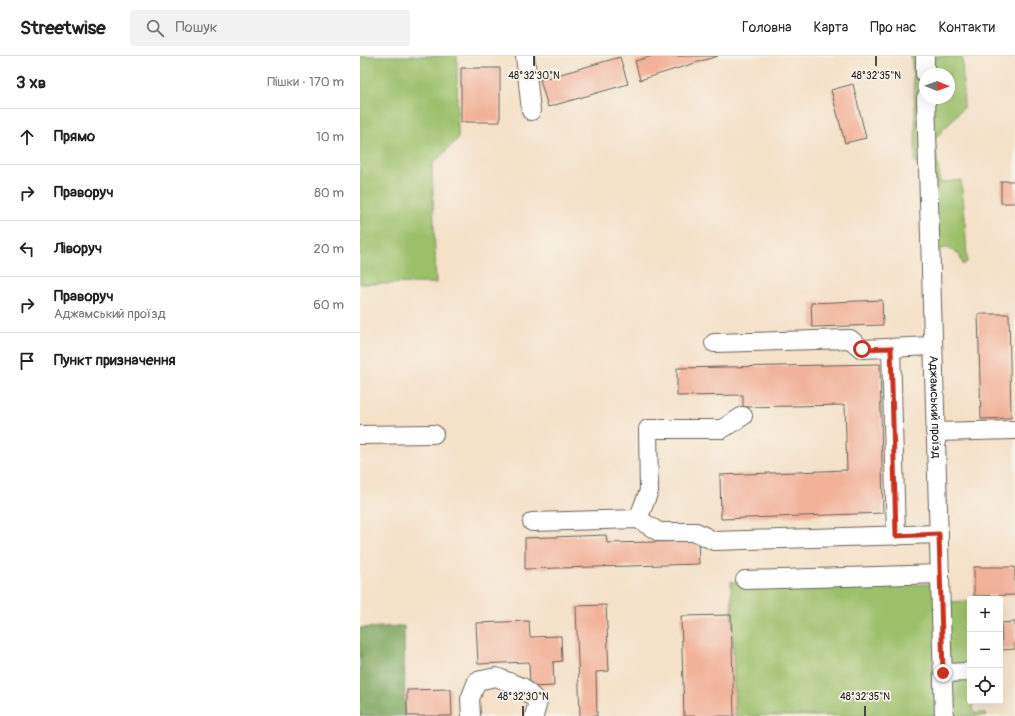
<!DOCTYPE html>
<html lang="uk">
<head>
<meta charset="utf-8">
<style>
  :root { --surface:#fff; --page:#f2f2f2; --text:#222; --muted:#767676; --line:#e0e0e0 }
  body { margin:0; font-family:Pangolin,sans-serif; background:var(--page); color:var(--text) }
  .controls { position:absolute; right:12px; bottom:12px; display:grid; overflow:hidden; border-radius:4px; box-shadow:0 4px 16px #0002 }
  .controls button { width:36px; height:36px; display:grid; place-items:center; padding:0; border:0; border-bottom:1px solid var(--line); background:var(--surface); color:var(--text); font:20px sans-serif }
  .compass { position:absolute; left:559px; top:12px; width:36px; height:36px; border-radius:50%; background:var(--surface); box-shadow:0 4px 16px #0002; rotate:91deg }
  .stop { position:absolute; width:12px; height:12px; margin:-9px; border:3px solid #c8321e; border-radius:50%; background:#fff }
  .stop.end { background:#c8321e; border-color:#fff; box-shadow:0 1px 4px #0008 }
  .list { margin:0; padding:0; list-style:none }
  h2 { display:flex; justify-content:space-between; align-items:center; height:52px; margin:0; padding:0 16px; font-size:17px }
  h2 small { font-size:13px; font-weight:400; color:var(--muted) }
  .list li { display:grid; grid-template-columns:26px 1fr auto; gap:12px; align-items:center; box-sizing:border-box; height:56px; padding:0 16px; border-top:1px solid var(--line) }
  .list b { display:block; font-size:15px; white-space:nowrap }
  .list p { margin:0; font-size:13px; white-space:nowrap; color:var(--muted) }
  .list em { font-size:13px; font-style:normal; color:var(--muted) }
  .icon { flex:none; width:22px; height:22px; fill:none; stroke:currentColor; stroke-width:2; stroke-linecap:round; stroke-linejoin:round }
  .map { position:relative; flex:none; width:655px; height:660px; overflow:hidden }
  header { display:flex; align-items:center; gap:24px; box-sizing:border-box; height:56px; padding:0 20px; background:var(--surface); border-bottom:1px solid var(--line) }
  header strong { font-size:19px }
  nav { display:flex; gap:22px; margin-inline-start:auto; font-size:14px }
  .search { width:280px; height:36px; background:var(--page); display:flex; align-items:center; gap:10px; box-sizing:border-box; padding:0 14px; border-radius:4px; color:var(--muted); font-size:15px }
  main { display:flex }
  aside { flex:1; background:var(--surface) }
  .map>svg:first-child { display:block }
</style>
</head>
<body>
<header>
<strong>Streetwise</strong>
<div class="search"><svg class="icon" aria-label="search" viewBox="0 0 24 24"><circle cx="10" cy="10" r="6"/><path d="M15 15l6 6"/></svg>Пошук</div>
<nav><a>Головна</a><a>Карта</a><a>Про нас</a><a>Контакти</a></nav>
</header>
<main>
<aside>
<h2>3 хв<small>Пішки · 170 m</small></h2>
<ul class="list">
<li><svg class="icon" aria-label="ahead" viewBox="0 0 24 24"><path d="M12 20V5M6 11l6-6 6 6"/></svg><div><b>Прямо</b></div><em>10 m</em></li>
<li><svg class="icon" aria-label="right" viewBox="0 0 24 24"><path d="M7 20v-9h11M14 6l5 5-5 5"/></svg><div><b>Праворуч</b></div><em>80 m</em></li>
<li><svg class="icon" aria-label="left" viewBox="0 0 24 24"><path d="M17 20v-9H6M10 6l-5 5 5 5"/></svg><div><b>Ліворуч</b></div><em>20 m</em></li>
<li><svg class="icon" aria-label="right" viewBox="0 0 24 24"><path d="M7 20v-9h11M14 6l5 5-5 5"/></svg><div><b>Праворуч</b><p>Аджамський проїзд</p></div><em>60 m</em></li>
<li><svg class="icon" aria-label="arrive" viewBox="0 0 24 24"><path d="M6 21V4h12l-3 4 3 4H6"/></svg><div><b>Пункт призначення</b></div></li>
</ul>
</aside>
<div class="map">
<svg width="655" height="660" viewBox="0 0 655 660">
  <rect width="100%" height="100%" fill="#f7f3e8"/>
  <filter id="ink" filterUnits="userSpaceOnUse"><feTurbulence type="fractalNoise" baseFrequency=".025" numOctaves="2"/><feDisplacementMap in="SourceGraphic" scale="8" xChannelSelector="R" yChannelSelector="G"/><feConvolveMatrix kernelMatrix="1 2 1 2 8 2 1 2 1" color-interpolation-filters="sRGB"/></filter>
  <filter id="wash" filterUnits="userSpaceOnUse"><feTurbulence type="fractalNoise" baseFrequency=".012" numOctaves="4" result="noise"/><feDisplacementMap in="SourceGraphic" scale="16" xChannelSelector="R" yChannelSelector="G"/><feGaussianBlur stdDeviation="0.9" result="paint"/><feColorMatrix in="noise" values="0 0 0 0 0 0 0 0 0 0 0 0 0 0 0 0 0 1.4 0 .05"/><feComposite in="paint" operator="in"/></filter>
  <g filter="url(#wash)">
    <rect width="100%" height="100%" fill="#f4e1c8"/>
    <!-- green -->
    <path fill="#9cc06b" stroke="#5c6e44" d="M0 0H97L98 83 72 109 76 227 0 228Z
      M551 0H558L564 114 555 107C556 71 555 36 551 0Z
      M568 0H602L604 51 575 83 580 127 601 124 605 161 607 206 603 209 599 198 587 192 577 194 570 42H589V18H569Z
      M371 525 394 532 575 528 578 660H375Z
      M609 545 610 645H613L614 657H625L626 660H590L585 546Z"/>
    <!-- forest -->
    <path fill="#7da65f" stroke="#4c613e" d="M44 570 45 660H0V572Z"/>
    <g id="blocks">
      <!-- building -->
      <path fill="#f2b29a" d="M292 0H358L280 24 275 5Z
        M260 1 268 28 188 51 180 24Z
        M101 12H140V66H101Z
        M493 28 506 82 485 87 471 34Z
        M641 125H655V147H641Z
        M522 244 523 269 452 271 451 247Z
        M618 258H649L651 362 621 363Z
        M520 308 523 457 361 463 360 419 487 414 485 349 383 351V339L317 340V312Z
        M246 479 247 487 338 485 339 508 165 513V482Z
        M614 511H655V539L614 540Z
        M246 549 249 615 236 616 237 660H220L216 550Z
        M371 559 374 660H324L321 560Z
        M169 565 170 581 201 580 202 605 193 606 194 630 170 631 169 606 118 608 116 567Z
        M655 566V593L642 594 641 567Z
        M91 633 92 660H47V634Z"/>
    </g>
  </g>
  <g filter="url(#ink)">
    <use href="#blocks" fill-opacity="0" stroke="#686158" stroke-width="1"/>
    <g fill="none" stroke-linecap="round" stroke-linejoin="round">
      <defs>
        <g id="minor">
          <path d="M165 0 171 55"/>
          <path d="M565 0V18"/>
          <path id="s1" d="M566 42 584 660"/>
          <path d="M354 287 490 283 502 293 573 290"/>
          <path d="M531 292 536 480"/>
          <path d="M575 376 655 374"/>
          <path d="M0 379 74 378"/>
          <path d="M278 463 289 435 288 373H362L383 360"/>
          <path d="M172 466 278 463 299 476H336L354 485 579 478"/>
          <path d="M385 524 580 518"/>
          <path d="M583 617 610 616"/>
          <path d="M111 660 110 643 117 625 136 621 162 631 178 646 174 660"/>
        </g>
      </defs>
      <!-- minor casing -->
      <use href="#minor" stroke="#686158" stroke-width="20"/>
      <!-- minor -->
      <use href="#minor" stroke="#fff" stroke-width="18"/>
    </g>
  </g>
  <g fill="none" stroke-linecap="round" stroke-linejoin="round" filter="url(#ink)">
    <!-- route -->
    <path stroke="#c8321e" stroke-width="5" d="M502 293 531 292 536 480 579 478 583 617"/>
  </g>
  <!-- ticks -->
  <path fill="none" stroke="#1c1c1c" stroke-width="1.5" d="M174 10V0M516 10V0M163 660V650M505 660V650"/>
  <g text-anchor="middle" stroke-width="3.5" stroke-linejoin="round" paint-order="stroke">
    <!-- street labels -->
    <g font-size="12" fill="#1c1c1c" stroke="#f7f3e8">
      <text dy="4" stroke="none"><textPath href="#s1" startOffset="309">Аджамський проїзд</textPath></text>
    </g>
  </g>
  <g font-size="10" text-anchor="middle" fill="#1c1c1c" stroke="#f7f3e8" stroke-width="3.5" stroke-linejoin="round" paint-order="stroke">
    <text x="174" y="23">48°32'30"N</text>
    <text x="516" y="23">48°32'35"N</text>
    <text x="163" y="644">48°32'30"N</text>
    <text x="505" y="644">48°32'35"N</text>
  </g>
</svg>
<div class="controls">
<button>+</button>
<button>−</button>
<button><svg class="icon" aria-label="locate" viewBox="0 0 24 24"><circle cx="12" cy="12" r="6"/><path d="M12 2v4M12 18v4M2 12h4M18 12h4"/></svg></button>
</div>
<svg class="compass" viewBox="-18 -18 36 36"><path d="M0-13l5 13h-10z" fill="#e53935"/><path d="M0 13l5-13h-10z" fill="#767676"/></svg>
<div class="stop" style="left:502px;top:293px"></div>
<div class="stop end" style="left:583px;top:617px"></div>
</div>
</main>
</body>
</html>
